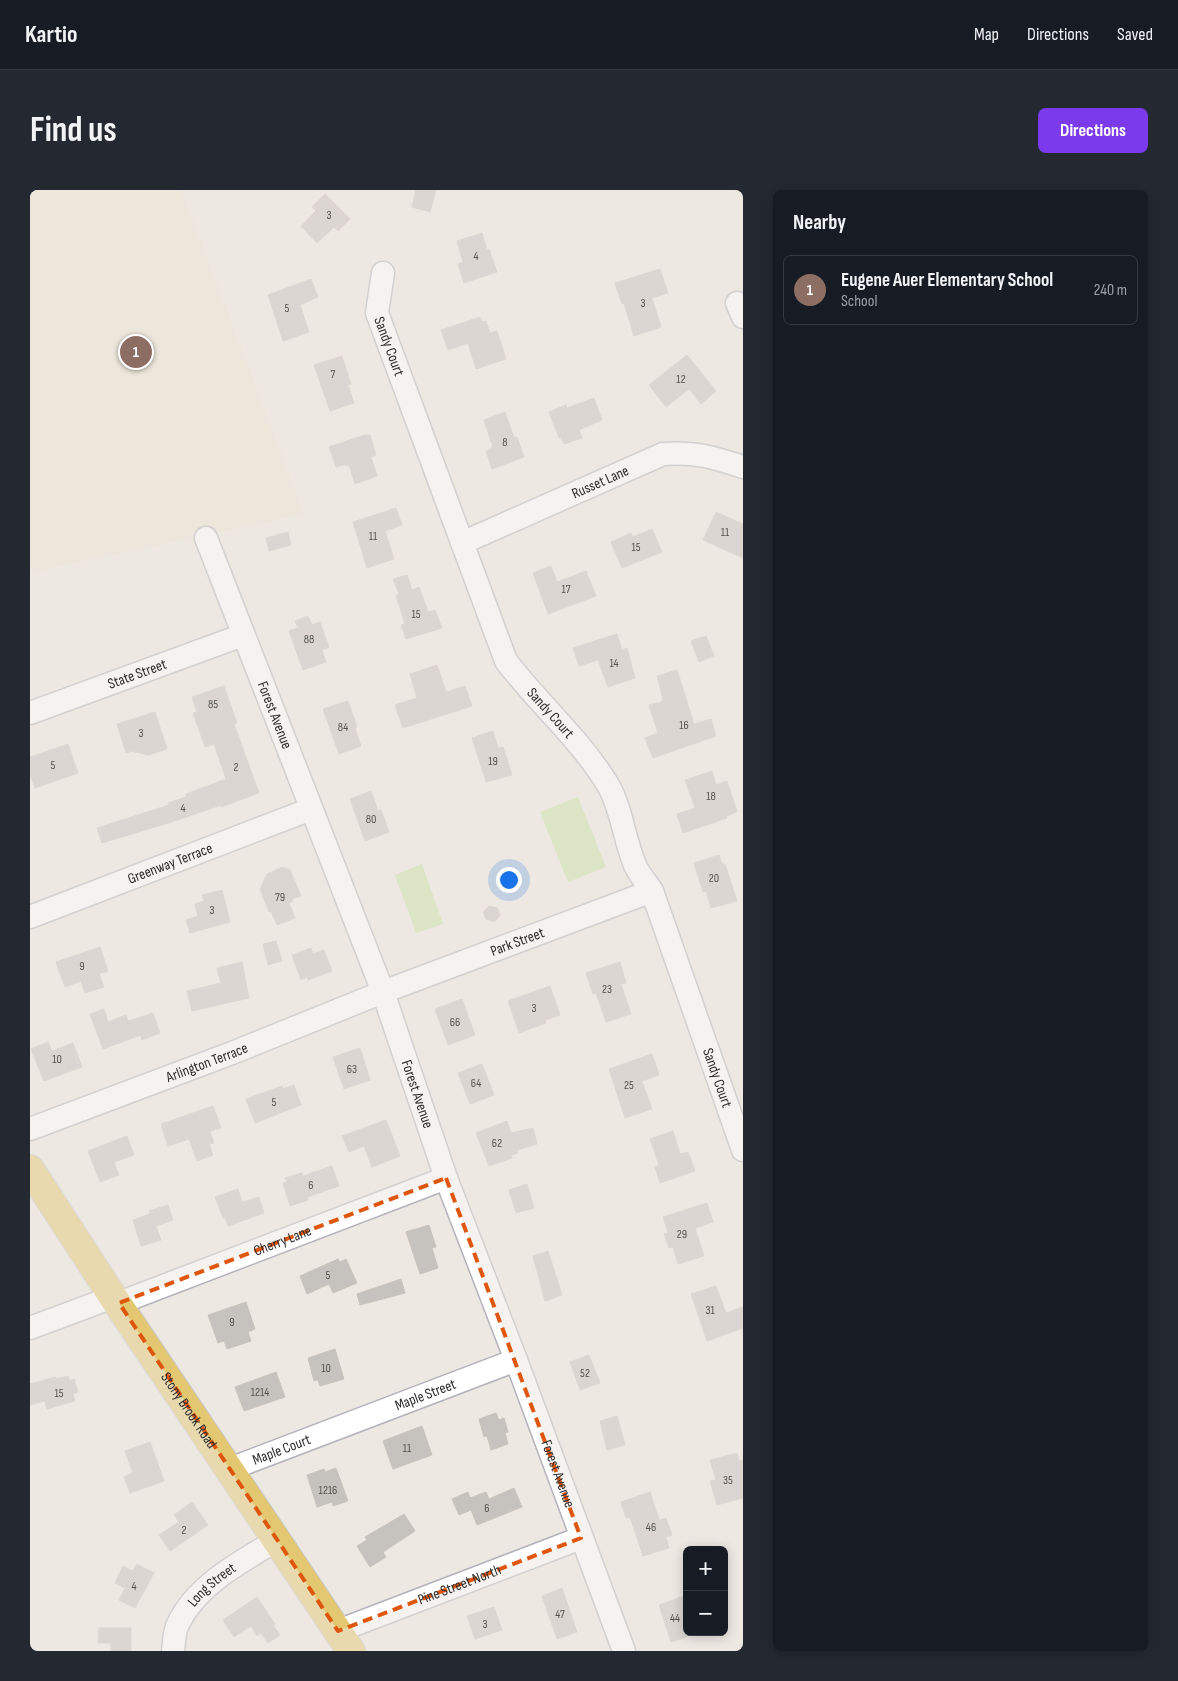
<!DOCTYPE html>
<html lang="en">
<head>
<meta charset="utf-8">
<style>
  :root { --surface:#171b24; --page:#242831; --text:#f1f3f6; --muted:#9ea1a6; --line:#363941; --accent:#7c3aed }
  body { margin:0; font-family:"Sofia Sans Condensed",sans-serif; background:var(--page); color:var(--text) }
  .controls { position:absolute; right:15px; bottom:15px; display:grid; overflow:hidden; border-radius:8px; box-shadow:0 2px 12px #0003 }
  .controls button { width:45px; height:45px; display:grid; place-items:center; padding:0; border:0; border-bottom:1px solid var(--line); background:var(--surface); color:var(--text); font:25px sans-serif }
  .you { position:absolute; left:478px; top:689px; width:18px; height:18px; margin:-12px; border:4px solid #fff; border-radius:50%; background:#1a73e8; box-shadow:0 0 0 8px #1a73e833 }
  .badge { display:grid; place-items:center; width:32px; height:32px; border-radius:50%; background:var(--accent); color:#fff; font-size:16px; font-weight:700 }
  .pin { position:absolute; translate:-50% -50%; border:2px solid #fff; box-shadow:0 1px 5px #0006 }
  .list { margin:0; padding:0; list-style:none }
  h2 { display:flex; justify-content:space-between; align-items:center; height:65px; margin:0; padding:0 20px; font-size:21px }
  h2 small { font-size:16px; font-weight:400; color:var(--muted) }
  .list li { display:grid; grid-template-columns:32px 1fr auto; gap:15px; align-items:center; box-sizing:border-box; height:70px; margin:0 10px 10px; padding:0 10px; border:1px solid var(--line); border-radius:8px }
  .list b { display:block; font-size:19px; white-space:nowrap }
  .list p { margin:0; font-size:16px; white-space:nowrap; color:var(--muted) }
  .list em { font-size:16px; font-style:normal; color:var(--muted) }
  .map { position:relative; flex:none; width:713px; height:1461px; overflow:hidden; border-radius:8px }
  header { display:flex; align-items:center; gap:30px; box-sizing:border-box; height:70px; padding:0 25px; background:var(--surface); border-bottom:1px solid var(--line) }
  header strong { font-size:24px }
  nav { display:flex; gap:28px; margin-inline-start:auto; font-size:18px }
  .intro { display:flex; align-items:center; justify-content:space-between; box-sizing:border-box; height:120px; padding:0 30px }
  h1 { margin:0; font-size:35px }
  .button { padding:12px 22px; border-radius:8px; background:var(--accent); color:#fff; font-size:18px; font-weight:700 }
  main { display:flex; gap:30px; padding:0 30px }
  aside { flex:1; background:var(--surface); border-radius:8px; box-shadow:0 2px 12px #0003 }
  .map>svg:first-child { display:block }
</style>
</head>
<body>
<header>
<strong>Kartio</strong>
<nav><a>Map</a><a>Directions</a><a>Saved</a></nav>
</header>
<div class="intro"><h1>Find us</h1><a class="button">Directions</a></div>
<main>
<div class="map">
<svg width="713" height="1461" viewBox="0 0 713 1461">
  <rect width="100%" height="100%" fill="#ede8e2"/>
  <!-- education -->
  <path fill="#ece4d3" d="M0 0H151L274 324 0 382Z"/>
  <!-- pitch -->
  <path fill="#c7e3a2" d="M548 607 576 677 538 692 510 622Z
    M392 674 413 734 386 743 365 685Z"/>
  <!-- building -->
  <path fill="#c6c2bd" stroke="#c9c4bb" d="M386 0H406L400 22 382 17Z
    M295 4 320 29 308 41 304 37 287 53 271 36 286 21 282 17Z
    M452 43 457 60 459 59 467 82 434 93 428 74 433 72 427 51Z
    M630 79 638 103 622 108 631 137 604 146 594 113 592 114 585 93Z
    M281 89 288 107 270 115 279 142 253 151 238 105Z
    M450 127 452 132 456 131 460 143 467 141 476 169 446 179 438 153 418 160 411 140Z
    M657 165 686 201 671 214 659 199 636 217 619 195Z
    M312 166 321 194 318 195 324 213 300 221 284 175Z
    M564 208 572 230 549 240 552 248 534 254 531 247 529 248 519 222 536 215 537 218Z
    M475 222 484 248 487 247 494 267 462 279 456 261 463 257 454 230Z
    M335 245H340L346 265 341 267 347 286 325 294 319 275 316 276V274L306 277 299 257Z
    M366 318 372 335 355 341 364 369 337 378 323 332Z
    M686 322 713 334V368L673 350Z
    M622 339 632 362 592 378 581 352 601 343 603 347Z
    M258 342 261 355 239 361 236 348Z
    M521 376 527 392 556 381 566 406 518 424 503 383Z
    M377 385 382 400 389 397 398 422 405 420 412 438 376 449 371 435 375 434 366 405 369 404 363 389Z
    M278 426 282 435 290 432 299 457 292 460 296 472 273 480 259 441 268 438 265 431Z
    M587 444 592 460 597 458 605 488 578 497 568 470 549 476 543 458Z
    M676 446 684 466 669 472 661 451Z
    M407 475 416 502 435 496 442 516 373 538 365 515 387 508 380 484Z
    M647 480 664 534 681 529 686 546 623 568 615 548 628 543 619 515 631 512 633 510 627 486Z
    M194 496 207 533 204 534 229 603 191 617V615L145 631 72 653 67 638 139 615 138 613 156 607V604L196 589 184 554 175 557 163 523 167 522 162 507Z
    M318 511 327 537 325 538 331 556 309 564 293 519Z
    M125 522 137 559 118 565 102 561 96 563 87 534Z
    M463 541 468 558 473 557 482 585 456 592 442 548Z
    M38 554 48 583 5 598 0 584V567Z
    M682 581 686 595 697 591 707 622 696 626 697 628 653 643 647 624 665 618 655 590Z
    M341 601 348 621 351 620 359 642 335 651 320 609Z
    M689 665 692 674H695L707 711 681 718 676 701 673 702 664 673Z
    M253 677 260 680 271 706 262 709 263 711 259 713 265 728 247 735 241 721 239 722 230 699 237 684Z
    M192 700 200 732 160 743 156 730 168 726 165 714 174 711 172 705Z
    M459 716 467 718 470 726 464 732 456 729 453 722Z
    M246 751 252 771 238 775 233 754Z
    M70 757 78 781 69 784 74 797 55 803 51 791 35 797 26 772Z
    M281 758 283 764 294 760 302 781 278 790 277 787 271 790 262 765Z
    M212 772 219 808 162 821 157 801 191 793 187 778Z
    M590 772 596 793 591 794 601 824 576 832 566 803 563 804 556 783Z
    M520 796 530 825 515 830 516 833 489 843 478 811Z
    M432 809 445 845 418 855 405 819Z
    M74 819 78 832 96 825 98 831 123 823 130 843 112 850 111 845 73 859 60 824Z
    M18 852 22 861 43 853 52 877 14 891 1 859Z
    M330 858 340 890 314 899 303 867Z
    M622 864 629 885 612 891 622 919 595 928 579 879Z
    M452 874 464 905 440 914 428 883Z
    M264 895 271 915 225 933 216 909 252 896 253 899Z
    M183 916 191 938 180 941 184 953 179 954 183 965 167 971 159 949 138 956 131 934Z
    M356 930 370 966 342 977 334 956 319 962 312 946Z
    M477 931 481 943 503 938 507 954 487 960 488 963 481 965 482 968 459 976 446 943Z
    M643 941 650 964 658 962 665 981 630 993 625 977 629 975 620 949Z
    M97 946 104 965 84 972 89 985 70 992 58 961Z
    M302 976 309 996 277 1007 278 1010 260 1016 253 993 257 992 255 988 272 983 273 986Z
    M497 994 504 1018 486 1023 479 1000Z
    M208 999 212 1012 229 1007 234 1023 198 1036 195 1028H193L185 1007Z
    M677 1013 683 1032 665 1038 674 1066 648 1074 643 1057 639 1058 634 1044 638 1043 633 1027Z
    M138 1015 143 1030 126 1036 131 1050 111 1056 103 1030 120 1024 119 1021Z
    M399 1035 406 1057 402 1058 408 1078 390 1084 376 1042Z
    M518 1061 532 1105 515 1111 503 1066Z
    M308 1069 310 1072 316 1069 327 1093 303 1103 299 1094 277 1104 270 1086Z
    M371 1089 375 1103 330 1115 327 1104Z
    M686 1096 696 1123 713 1117V1138L677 1151 661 1104Z
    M216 1112 225 1139 218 1142 221 1151 197 1159 194 1151 188 1153 178 1125Z
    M305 1159 314 1189 290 1196 288 1190 284 1191 278 1168Z
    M559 1165 570 1193 550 1200 540 1172Z
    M246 1182 255 1207 214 1221 205 1197Z
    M38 1186 40 1191 44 1189 48 1202 43 1204 45 1211 17 1219 15 1211 0 1215V1194L26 1187V1189Z
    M466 1223 469 1230 474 1228 478 1242 475 1243 478 1254 461 1260 457 1246 454 1247 449 1229Z
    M587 1226 595 1255 577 1260 570 1231Z
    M392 1236 402 1265 363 1279 353 1251Z
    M120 1252 134 1291 100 1303 94 1287 103 1283 95 1261Z
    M707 1263 709 1271 713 1270V1308L687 1315 680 1291 686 1290 680 1270Z
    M306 1278 318 1311 303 1316 302 1312 287 1317 277 1285 294 1279 295 1282Z
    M484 1298 492 1317 447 1335 441 1320 429 1325 422 1309 438 1302 440 1308 456 1302 459 1309Z
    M620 1302 629 1330 636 1328 642 1345 636 1347 639 1358 613 1366 600 1327 596 1328 591 1312Z
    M162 1312 178 1335 140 1361 129 1345 149 1332 144 1325Z
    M374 1324 385 1341 353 1362 356 1367 340 1377 327 1356 337 1350 335 1347Z
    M107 1374 124 1383 105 1418 89 1410 95 1398 85 1393 93 1376 103 1381Z
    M532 1398 547 1442 527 1449 512 1406Z
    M657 1405V1447L641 1452 629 1415Z
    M227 1407 245 1434 243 1435 250 1445 238 1453 231 1443 227 1446 221 1436 204 1447 193 1430Z
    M464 1417 472 1440 445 1449 437 1426Z
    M69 1438H101V1461H81V1453H68Z"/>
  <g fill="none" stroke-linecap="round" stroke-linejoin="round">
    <defs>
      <g id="minor">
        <path id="s1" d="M353 83 347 123 476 471C508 513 551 550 578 595 592 619 594 649 605 675 609 684 616 692 622 701L713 960"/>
        <path d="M707 113 713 127"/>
        <path id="s2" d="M176 348 353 802 416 988 486 1170 594 1461"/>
        <path id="s3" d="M432 353 633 264C666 262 683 267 713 277"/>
        <path id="s4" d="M0 523 213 445"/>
        <path id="s5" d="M0 727 281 619"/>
        <path id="s6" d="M0 939 202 863 353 802 622 701"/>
        <path id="s7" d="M89 1113 416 988"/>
        <path d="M0 1138 83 1107"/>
        <path id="s8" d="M200 1279 486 1170"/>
        <path id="s9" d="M308 1441 551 1348"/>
        <path id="s10" d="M143 1461C144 1453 144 1442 148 1434 167 1394 211 1372 247 1350"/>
      </g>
      <g id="major">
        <path id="s11" d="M0 979 83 1107 321 1461"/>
      </g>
    </defs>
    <!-- minor casing -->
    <use href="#minor" stroke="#b2b3bc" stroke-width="25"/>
    <!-- major casing -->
    <use href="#major" stroke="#c8c8c8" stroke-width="30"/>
    <!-- minor -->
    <use href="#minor" stroke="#fff" stroke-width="22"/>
    <!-- major -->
    <use href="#major" stroke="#e3c871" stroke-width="28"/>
  </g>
  <!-- marked area -->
  <path d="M0 0H713V1461H0ZM416 988 551 1348 308 1441 89 1113Z" fill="#ede8e2" fill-opacity=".55" fill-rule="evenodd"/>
  <path fill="none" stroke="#df570e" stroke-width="4" stroke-dasharray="10 6" stroke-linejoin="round" d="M416 988 551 1348 308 1441 89 1113Z"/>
  <g text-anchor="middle" stroke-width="4" stroke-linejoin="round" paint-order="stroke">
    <!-- number labels -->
    <g font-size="12" fill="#535251">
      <text x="299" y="29">3</text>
      <text x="446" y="70">4</text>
      <text x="613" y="117">3</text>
      <text x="257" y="122">5</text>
      <text x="303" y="188">7</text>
      <text x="651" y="193">12</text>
      <text x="475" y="256">8</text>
      <text x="695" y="346">11</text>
      <text x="343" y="350">11</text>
      <text x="606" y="361">15</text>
      <text x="536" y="403">17</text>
      <text x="386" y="428">15</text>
      <text x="279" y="453">88</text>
      <text x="584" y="477">14</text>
      <text x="183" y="518">85</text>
      <text x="654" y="539">16</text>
      <text x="313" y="541">84</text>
      <text x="111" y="547">3</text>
      <text x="463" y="575">19</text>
      <text x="23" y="579">5</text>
      <text x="206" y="581">2</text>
      <text x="681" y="610">18</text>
      <text x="153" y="622">4</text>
      <text x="341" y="633">80</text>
      <text x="684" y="692">20</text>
      <text x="250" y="711">79</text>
      <text x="182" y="724">3</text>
      <text x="52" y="780">9</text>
      <text x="577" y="803">23</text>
      <text x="504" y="822">3</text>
      <text x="425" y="836">66</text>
      <text x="27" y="873">10</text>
      <text x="322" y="883">63</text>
      <text x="446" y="897">64</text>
      <text x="599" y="899">25</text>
      <text x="244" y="916">5</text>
      <text x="467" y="957">62</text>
      <text x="281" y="999">6</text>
      <text x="652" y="1048">29</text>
      <text x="298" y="1089">5</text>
      <text x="680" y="1124">31</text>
      <text x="202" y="1136">9</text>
      <text x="296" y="1182">10</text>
      <text x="555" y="1187">52</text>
      <text x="230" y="1206">1214</text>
      <text x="29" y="1207">15</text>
      <text x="377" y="1262">11</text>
      <text x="698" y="1294">35</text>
      <text x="298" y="1304">1216</text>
      <text x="457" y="1322">6</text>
      <text x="621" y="1341">46</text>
      <text x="154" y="1344">2</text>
      <text x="104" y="1400">4</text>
      <text x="530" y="1428">47</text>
      <text x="645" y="1432">44</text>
      <text x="455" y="1438">3</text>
    </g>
    <!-- street labels -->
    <g font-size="15" fill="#2d2d2d" stroke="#fff">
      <text dy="5" stroke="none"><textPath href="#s1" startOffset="76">Sandy Court</textPath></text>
      <text dy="5" stroke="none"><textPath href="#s3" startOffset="151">Russet Lane</textPath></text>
      <text dy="5" stroke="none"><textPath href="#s4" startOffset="114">State Street</textPath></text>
      <text dy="5" stroke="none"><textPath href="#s1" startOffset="480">Sandy Court</textPath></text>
      <text dy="5" stroke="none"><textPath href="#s2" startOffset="190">Forest Avenue</textPath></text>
      <text dy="5" stroke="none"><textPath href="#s5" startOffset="150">Greenway Terrace</textPath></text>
      <text dy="5" stroke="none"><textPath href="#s6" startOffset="522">Park Street</textPath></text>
      <text dy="5" stroke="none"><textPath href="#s6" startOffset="189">Arlington Terrace</textPath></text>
      <text dy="5" stroke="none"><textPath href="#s1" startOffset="886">Sandy Court</textPath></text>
      <text dy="5" stroke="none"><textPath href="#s2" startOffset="595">Forest Avenue</textPath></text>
      <text dy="5" stroke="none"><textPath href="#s7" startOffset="175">Cherry Lane</textPath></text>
      <text dy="5" stroke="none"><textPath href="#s8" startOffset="209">Maple Street</textPath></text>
      <text dy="5" stroke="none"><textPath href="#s11" startOffset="289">Stony Brook Road</textPath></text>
      <text dy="5" stroke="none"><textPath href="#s8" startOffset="55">Maple Court</textPath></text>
      <text dy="5" stroke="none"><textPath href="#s2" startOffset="1000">Forest Avenue</textPath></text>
      <text dy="5" stroke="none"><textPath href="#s9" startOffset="130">Pine Street North</textPath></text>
      <text dy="5" stroke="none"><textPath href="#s10" startOffset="80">Long Street</textPath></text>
    </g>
  </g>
</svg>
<div class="controls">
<button>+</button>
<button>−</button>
</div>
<div class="you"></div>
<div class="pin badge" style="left:106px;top:162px;background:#8d6e63">1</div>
</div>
<aside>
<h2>Nearby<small></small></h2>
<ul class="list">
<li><span class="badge" style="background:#8d6e63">1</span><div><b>Eugene Auer Elementary School</b><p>School</p></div><em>240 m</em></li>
</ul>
</aside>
</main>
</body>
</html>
